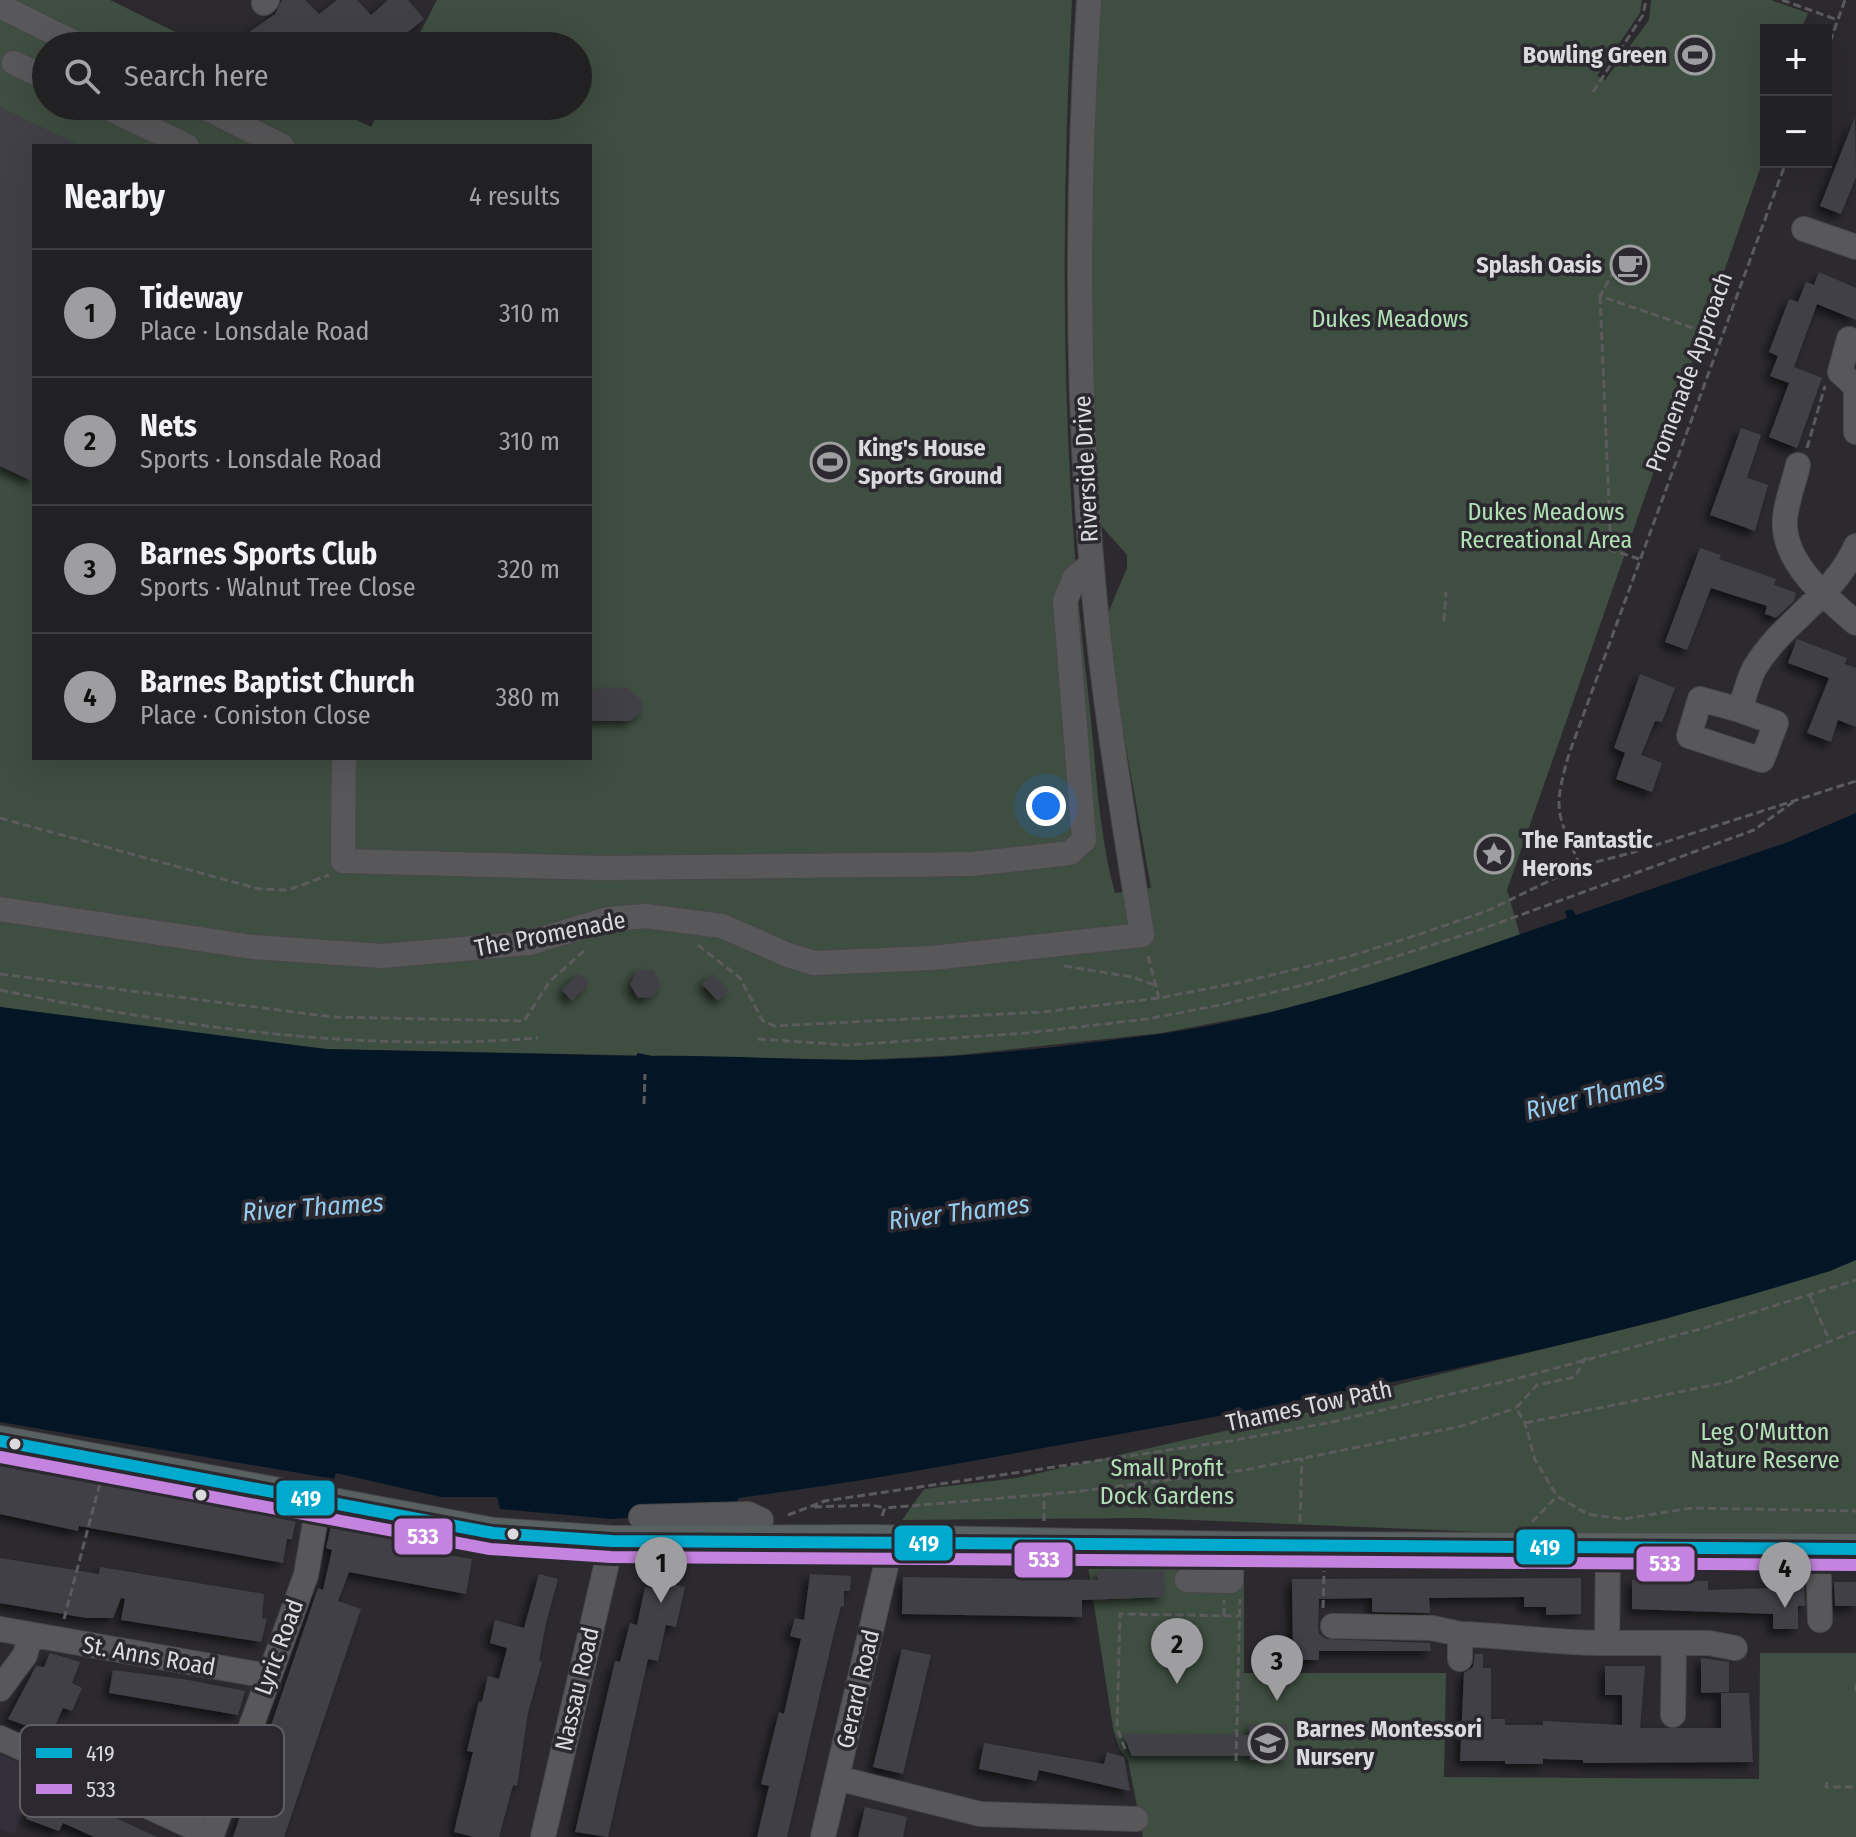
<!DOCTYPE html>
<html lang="en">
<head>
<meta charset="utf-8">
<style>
  :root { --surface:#212022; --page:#29282a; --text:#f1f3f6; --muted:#a2a3a5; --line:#3e3e40; --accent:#9e9da0 }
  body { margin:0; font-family:"Fira Sans Condensed",sans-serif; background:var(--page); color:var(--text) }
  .controls { position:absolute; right:24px; top:24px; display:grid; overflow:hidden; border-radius:0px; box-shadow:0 8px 32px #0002 }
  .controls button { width:72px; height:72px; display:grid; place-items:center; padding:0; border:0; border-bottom:2px solid var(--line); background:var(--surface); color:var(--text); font:40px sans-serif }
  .you { position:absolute; left:1046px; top:806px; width:28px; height:28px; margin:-20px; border:6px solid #fff; border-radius:50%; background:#1a73e8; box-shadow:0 0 0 12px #1a73e833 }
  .badge { display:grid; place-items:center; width:52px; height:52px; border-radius:50%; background:var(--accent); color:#111; font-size:26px; font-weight:700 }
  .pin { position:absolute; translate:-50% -66px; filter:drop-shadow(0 2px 4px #0008) }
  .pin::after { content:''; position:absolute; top:42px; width:28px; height:24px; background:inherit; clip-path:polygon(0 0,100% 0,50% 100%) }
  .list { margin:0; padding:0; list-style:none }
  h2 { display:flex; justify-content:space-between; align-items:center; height:104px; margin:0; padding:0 32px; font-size:34px }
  h2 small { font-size:26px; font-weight:400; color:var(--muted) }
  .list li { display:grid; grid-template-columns:52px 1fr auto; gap:24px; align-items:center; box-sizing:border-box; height:128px; padding:0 32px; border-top:2px solid var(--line) }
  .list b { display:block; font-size:30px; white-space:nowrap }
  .list p { margin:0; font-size:26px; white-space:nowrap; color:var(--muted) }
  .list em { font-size:26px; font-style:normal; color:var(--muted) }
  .icon { flex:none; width:44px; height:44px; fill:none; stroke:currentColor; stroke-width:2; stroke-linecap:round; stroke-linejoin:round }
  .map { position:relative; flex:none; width:1856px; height:1837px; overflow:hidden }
  .search { position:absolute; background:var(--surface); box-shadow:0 8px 32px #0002; left:32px; top:32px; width:560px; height:88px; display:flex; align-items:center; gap:20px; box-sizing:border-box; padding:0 28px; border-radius:44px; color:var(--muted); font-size:30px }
  .panel { position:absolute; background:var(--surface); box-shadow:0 8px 32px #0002; left:32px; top:144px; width:560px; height:616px; border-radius:0px }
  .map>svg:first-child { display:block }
</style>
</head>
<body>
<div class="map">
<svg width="1856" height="1837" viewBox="0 0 1856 1837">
  <defs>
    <filter id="shadow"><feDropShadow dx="-5" dy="5" stdDeviation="4" flood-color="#0009"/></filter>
  </defs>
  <rect width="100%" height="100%" fill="#2c2a2e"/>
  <!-- built -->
  <path fill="#33303b" d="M0 1755 39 1771 14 1834 0 1830Z"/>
  <!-- green -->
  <path fill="#3e4e40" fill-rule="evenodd" d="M0 0H110L204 46H46V106H328L371 127 382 106H578V46H413L437 0H1072C1060 235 1061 468 1089 701 1096 764 1098 832 1115 893L1151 888 1116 691 1108 613 1127 568V555L1099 523 1091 331V129L1100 0H1642L1640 13 1597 76 1605 80 1649 20 1651 0H1771L1808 13 1801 30H1766V126L1760 143 1766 146V152L1507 890 1520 935 1358 989 1271 1012 1161 1033 959 1055 860 1060 326 1049 153 1030 0 1007ZM34 146H590V758H34Z
    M1856 1260V1534L1508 1533 1143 1518 902 1520 924 1489 1017 1478 1309 1412 1404 1383 1666 1319Z
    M1088 1566 1244 1567V1673H1446L1444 1777 1759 1779 1760 1653H1856V1837H1143L1128 1760 1119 1748 1113 1728Z"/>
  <!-- water -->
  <path fill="#041625" d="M1856 813V1260L1830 1271C1603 1342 1370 1389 1137 1431 1004 1455 872 1481 738 1498V1510L612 1519 500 1509 497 1497H441L336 1473 334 1479 0 1422V1007L326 1049 636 1056 638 1053 652 1056C721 1055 790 1060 858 1060 958 1059 1061 1047 1160 1034 1300 1014 1434 964 1567 918L1565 911 1572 909 1576 915 1788 842Z"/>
  <!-- building -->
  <path fill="#424047" filter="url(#shadow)" d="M282 0H305L319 14 337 0H357L371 15 388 0H408L424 19 391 46H366L354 33 340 46H313L300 33 287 46H263L249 32 275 14Z
    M0 107 80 146H34V482L0 466Z
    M1855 117 1856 177 1841 214 1820 206Z
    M1630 252 1643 262 1631 278 1618 268Z
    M1819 272 1856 288V320L1817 304 1794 367 1822 378 1797 448 1769 437 1789 383 1770 376 1778 356 1769 352 1789 299 1798 302 1806 282 1814 285Z
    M1741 428 1761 435 1747 478 1768 485 1755 531 1710 515Z
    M1700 548 1721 555 1719 559 1776 579 1774 585 1796 593 1794 601 1776 618 1765 614 1767 606 1711 588 1687 650 1665 642Z
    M1797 639 1847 658 1845 664 1856 668V727L1838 720 1831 742 1807 733 1829 678 1788 663Z
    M1640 674 1675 688 1662 722 1655 721 1641 755 1662 763 1652 792 1616 779 1625 753 1614 748Z
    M628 688 642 701V711L630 721H590V689Z
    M638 970H654L660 985 652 997 638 998 630 984Z
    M579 973 589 983 572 1001 562 990Z
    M713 974 729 991 718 1001 702 984Z
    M0 1462 63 1474 102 1486 103 1482 297 1515 292 1539H287L283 1563 79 1526 78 1531 0 1514Z
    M332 1521 402 1534 401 1539 411 1541 410 1549 472 1559 466 1594 349 1572 338 1601 361 1609 284 1837H233L318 1588 323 1590 332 1550 326 1548Z
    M0 1558 99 1574 100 1567 264 1594 262 1618 267 1619 261 1642 121 1620 125 1599 121 1598 113 1618H86L0 1603Z
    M1097 1571H1164V1597L1082 1600V1617L902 1614 903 1577 1098 1580Z
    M539 1574 558 1579 546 1623 539 1661 542 1662 528 1713 517 1786 513 1785 499 1837H474L454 1832 473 1752 467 1751 479 1701 482 1702 488 1676 499 1679 507 1648 490 1643 495 1620 524 1628Z
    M810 1574 851 1576 850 1591H844V1607L841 1606 833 1637 787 1837H757L769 1786 761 1784 779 1712 784 1714 801 1639 790 1636 795 1618 804 1620Z
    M1581 1578V1614L1546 1615V1607H1524V1597L1429 1598 1430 1613 1372 1612V1598L1319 1599 1318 1626 1319 1634 1326 1639 1430 1643 1431 1651H1319V1660H1293L1292 1579Z
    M654 1580 685 1587 676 1627 666 1625 658 1661 648 1659 608 1837 575 1832 615 1661 620 1662 630 1623 637 1625 645 1587 652 1588Z
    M1632 1580 1708 1581V1590L1804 1587 1805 1606H1798V1629H1773V1614L1632 1609Z
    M1834 1582H1856V1606H1835Z
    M902 1649 931 1655 903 1774 873 1767Z
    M50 1653 80 1662 72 1683 82 1688 72 1711 63 1708 51 1735 8 1719 36 1666 44 1667Z
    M1475 1654H1483V1668H1491V1719H1505V1725H1543V1721L1622 1725V1695H1605V1666H1645L1640 1728H1721V1693H1749L1753 1762 1583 1763V1760L1543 1759V1764H1505V1761H1460L1464 1673 1473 1667Z
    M1701 1658 1729 1662V1692L1701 1693Z
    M113 1670 183 1679 245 1691 238 1715 109 1693Z
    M1249 1724H1287V1760H1250V1756H1132L1123 1734 1249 1735Z
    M984 1743 1104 1764 1107 1752 1124 1757 1130 1791 1039 1770 1036 1781 979 1769Z
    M41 1785 94 1808 157 1837H94L63 1823 59 1831 26 1819Z
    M865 1807 907 1817 903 1837H858Z"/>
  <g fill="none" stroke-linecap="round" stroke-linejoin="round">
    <defs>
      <path id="minor" d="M264 3 267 0
        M0 6 81 46
        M14 63 46 78
        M104 106 187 146
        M202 106 282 146
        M1804 229 1856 247
        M1849 339 1840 372 1855 386
        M1856 385V432
        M1798 465C1794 484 1783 509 1785 528 1788 567 1828 599 1856 623
        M1740 710 1700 699 1689 736 1762 760 1776 723 1740 710C1744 697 1748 681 1754 669 1781 622 1834 597 1856 546
        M344 758 343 861 603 868 972 864 1070 853 1084 840 1065 601 1075 577 1091 565
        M0 909 253 947 382 956 529 943 608 919 646 916 722 926 788 955 814 963 932 958 1142 935C1123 814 1102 692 1092 569 1076 380 1077 189 1089 0
        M641 1517 748 1514 761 1520
        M1818 1549 1820 1620
        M1187 1580 1231 1581 1232 1547
        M1333 1626 1432 1628 1460 1634
        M0 1629 268 1676
        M1607 1643H1709L1735 1648
        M1460 1659V1634C1510 1636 1558 1643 1607 1643L1608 1549
        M0 1689 25 1655 30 1637
        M1673 1715 1674 1644
        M0 1738 212 1836
        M837 1778 980 1814 1136 1819
        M211 1837 306 1575 319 1500
        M543 1837 612 1541
        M823 1837 892 1540"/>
      <path id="major" d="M0 1441 493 1533 612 1541 873 1540 1241 1547 1856 1549"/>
    </defs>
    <!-- minor casing -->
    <use href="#minor" stroke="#48484a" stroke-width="26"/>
    <!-- major casing -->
    <use href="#major" stroke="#48484a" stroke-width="32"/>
    <!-- path -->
    <path stroke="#5b5a5c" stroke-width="3" stroke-dasharray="8 4" stroke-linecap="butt" d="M1782 0 1838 20
      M1826 53 1845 0
      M1593 92 1643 15 1646 0
      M1626 249 1600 296 1719 337
      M1600 296 1611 550 1639 559
      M1807 448 1825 386
      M1444 621 1446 592
      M0 818 259 889 288 890 329 875
      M1580 865C1556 812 1553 810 1569 754L1786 162
      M698 945 740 978 763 1021 775 1026 1043 1012 1159 998 1242 982 1347 957 1417 935 1487 911 1580 866 1631 853 1856 781
      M1148 956 1159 998
      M1064 966 1132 977 1158 986
      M0 974 333 1017 524 1021 550 981 584 951
      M0 990C175 1026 359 1053 538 1038
      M758 1039 847 1045 1027 1033 1147 1019 1225 1004 1319 981 1482 929 1754 830 1796 800
      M644 1104 645 1074
      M1810 1296 1830 1342
      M1586 1357 1575 1377 1537 1385 1516 1408 1525 1423 1535 1460 1557 1496 1587 1514 1623 1519 1692 1508 1856 1511
      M1525 1423 1728 1382 1856 1331
      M814 1507 871 1505 885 1508
      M788 1515 825 1501 1230 1441 1327 1423 1519 1378 1704 1328 1856 1280
      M882 1516 885 1508 1073 1492 1245 1470 1462 1426 1516 1408
      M1044 1521V1493
      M1300 1522 1302 1458
      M1532 1522 1557 1496
      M1323 1608 1324 1571
      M1224 1616V1600
      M64 1619 100 1483
      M1856 1684V1691
      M1125 1749 1117 1728 1120 1614 1240 1616
      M1236 1761 1240 1599
      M1827 1782 1826 1787H1856"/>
    <!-- minor -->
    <use href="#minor" stroke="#58585a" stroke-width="24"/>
    <!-- major -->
    <use href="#major" stroke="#596060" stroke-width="30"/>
    <defs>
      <path id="bus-1" d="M0 1441 493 1533 612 1541 1856 1549"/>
      <path id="bus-2" d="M0 1457 490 1549 611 1557 1856 1565"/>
    </defs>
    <!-- bus-1 casing -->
    <use href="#bus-1" stroke="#2b292f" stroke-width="18"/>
    <!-- bus-2 casing -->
    <use href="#bus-2" stroke="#2b292f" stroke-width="18"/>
    <!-- bus-1 -->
    <use href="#bus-1" stroke="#00a9ce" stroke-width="12"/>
    <!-- bus-2 -->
    <use href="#bus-2" stroke="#c483df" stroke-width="12"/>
  </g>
  <!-- icons -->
  <defs>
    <symbol id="stadium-ring" viewBox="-11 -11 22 22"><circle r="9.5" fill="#2b292f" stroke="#9e9da0" stroke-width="1.5"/><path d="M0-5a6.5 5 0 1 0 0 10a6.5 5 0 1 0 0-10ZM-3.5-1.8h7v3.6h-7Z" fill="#9e9da0"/></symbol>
    <symbol id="cafe-ring" viewBox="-11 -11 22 22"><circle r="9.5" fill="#2b292f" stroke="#9e9da0" stroke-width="1.5"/><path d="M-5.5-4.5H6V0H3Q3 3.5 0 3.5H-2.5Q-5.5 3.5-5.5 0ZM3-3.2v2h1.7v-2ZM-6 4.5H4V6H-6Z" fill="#9e9da0"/></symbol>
    <symbol id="sight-ring" viewBox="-11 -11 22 22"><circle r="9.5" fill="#2b292f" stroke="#9e9da0" stroke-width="1.5"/><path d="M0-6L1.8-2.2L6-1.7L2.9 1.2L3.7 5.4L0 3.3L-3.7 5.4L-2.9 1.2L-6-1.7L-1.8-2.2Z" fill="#9e9da0"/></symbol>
    <symbol id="school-ring" viewBox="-11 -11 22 22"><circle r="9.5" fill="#2b292f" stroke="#9e9da0" stroke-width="1.5"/><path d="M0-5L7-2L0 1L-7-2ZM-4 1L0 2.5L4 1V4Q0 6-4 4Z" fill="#9e9da0"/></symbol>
  </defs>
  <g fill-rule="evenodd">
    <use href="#stadium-ring" x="1673" y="33" width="44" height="44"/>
    <use href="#cafe-ring" x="1608" y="243" width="44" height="44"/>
    <use href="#stadium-ring" x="808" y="440" width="44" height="44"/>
    <use href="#sight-ring" x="1472" y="832" width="44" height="44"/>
    <use href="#school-ring" x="1246" y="1721" width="44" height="44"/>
  </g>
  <!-- markers -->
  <g fill="#dbdbde" stroke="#2b292f" stroke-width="3">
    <circle cx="15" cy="1444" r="7"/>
    <circle cx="201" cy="1495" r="7"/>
    <circle cx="513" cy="1534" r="7"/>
  </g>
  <g text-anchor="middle" stroke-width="7" stroke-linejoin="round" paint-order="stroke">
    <!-- poi labels -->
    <g font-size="24" font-weight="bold" fill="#dbdbde" stroke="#2b292f" text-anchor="start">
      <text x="1667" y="63" text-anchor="end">Bowling Green</text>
      <text x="1602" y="273" text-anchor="end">Splash Oasis</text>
      <text x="858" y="456">King's House<tspan x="858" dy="28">Sports Ground</tspan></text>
      <text x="1522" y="848">The Fantastic<tspan x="1522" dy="28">Herons</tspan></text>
      <text x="1296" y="1737">Barnes Montessori<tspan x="1296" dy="28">Nursery</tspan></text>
    </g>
    <!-- park labels -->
    <g font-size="24" fill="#b1e1b5" stroke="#2b292f">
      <text x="1390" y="327">Dukes Meadows</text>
      <text x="1546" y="520">Dukes Meadows<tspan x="1546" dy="28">Recreational Area</tspan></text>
      <text x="1765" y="1440">Leg O'Mutton<tspan x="1765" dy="28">Nature Reserve</tspan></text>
      <text x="1167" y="1476">Small Profit<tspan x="1167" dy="28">Dock Gardens</tspan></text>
    </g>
    <!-- street labels -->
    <g font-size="24" fill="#dbdbde" stroke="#2b292f">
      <text transform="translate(1689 372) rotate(-70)" y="8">Promenade Approach</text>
      <text transform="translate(1086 469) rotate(-93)" y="8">Riverside Drive</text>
      <text transform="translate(550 934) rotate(-11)" y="8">The Promenade</text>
      <text transform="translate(1309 1406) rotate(-12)" y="8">Thames Tow Path</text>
      <text transform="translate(279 1647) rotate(-70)" y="8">Lyric Road</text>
      <text transform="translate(149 1656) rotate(10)" y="8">St. Anns Road</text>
      <text transform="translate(577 1689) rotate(-77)" y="8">Nassau Road</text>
      <text transform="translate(858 1689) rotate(-77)" y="8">Gerard Road</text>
    </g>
    <!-- water labels -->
    <g font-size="26" font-style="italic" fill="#94ccf0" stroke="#2b292f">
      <text transform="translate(1595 1095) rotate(-13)" y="9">River Thames</text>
      <text transform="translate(313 1207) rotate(-4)" y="9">River Thames</text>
      <text transform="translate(959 1212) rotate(-7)" y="9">River Thames</text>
    </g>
  </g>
  <!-- legend -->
  <rect x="20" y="1725" width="264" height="92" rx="12" fill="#2b292f" stroke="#605e64" stroke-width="2"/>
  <rect x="36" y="1748" width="36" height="10" fill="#00a9ce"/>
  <rect x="36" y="1784" width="36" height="10" fill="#c483df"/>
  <g font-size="22" fill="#dbdbde">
    <text x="86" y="1761">419</text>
    <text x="86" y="1797">533</text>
  </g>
  <g stroke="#2b292f" stroke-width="3">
    <rect x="275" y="1479" width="61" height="38" rx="8" fill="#00a9ce"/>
    <rect x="393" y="1517" width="61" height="39" rx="8" fill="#c483df"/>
    <rect x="893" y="1524" width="61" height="38" rx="8" fill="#00a9ce"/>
    <rect x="1515" y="1528" width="61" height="38" rx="8" fill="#00a9ce"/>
    <rect x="1013" y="1541" width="61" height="38" rx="8" fill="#c483df"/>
    <rect x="1635" y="1545" width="61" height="38" rx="8" fill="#c483df"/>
  </g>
  <g font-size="22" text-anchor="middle" font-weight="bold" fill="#fff">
    <text x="306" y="1506">419</text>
    <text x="423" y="1544">533</text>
    <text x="924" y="1551">419</text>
    <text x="1545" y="1555">419</text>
    <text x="1044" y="1567">533</text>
    <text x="1665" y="1571">533</text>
  </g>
</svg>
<div class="controls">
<button>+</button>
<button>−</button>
</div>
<div class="you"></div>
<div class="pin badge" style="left:661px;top:1603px">1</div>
<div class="pin badge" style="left:1177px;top:1684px">2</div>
<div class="pin badge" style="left:1277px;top:1701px">3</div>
<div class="pin badge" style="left:1785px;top:1608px">4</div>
<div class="search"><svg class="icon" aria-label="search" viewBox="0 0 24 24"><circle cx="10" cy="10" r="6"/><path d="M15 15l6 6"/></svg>Search here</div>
<section class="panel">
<h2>Nearby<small>4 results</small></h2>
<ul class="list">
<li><span class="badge">1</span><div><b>Tideway</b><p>Place · Lonsdale Road</p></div><em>310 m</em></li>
<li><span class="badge">2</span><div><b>Nets</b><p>Sports · Lonsdale Road</p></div><em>310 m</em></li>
<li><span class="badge">3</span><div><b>Barnes Sports Club</b><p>Sports · Walnut Tree Close</p></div><em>320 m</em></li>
<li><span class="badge">4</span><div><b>Barnes Baptist Church</b><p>Place · Coniston Close</p></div><em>380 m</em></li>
</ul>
</section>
</div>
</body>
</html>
